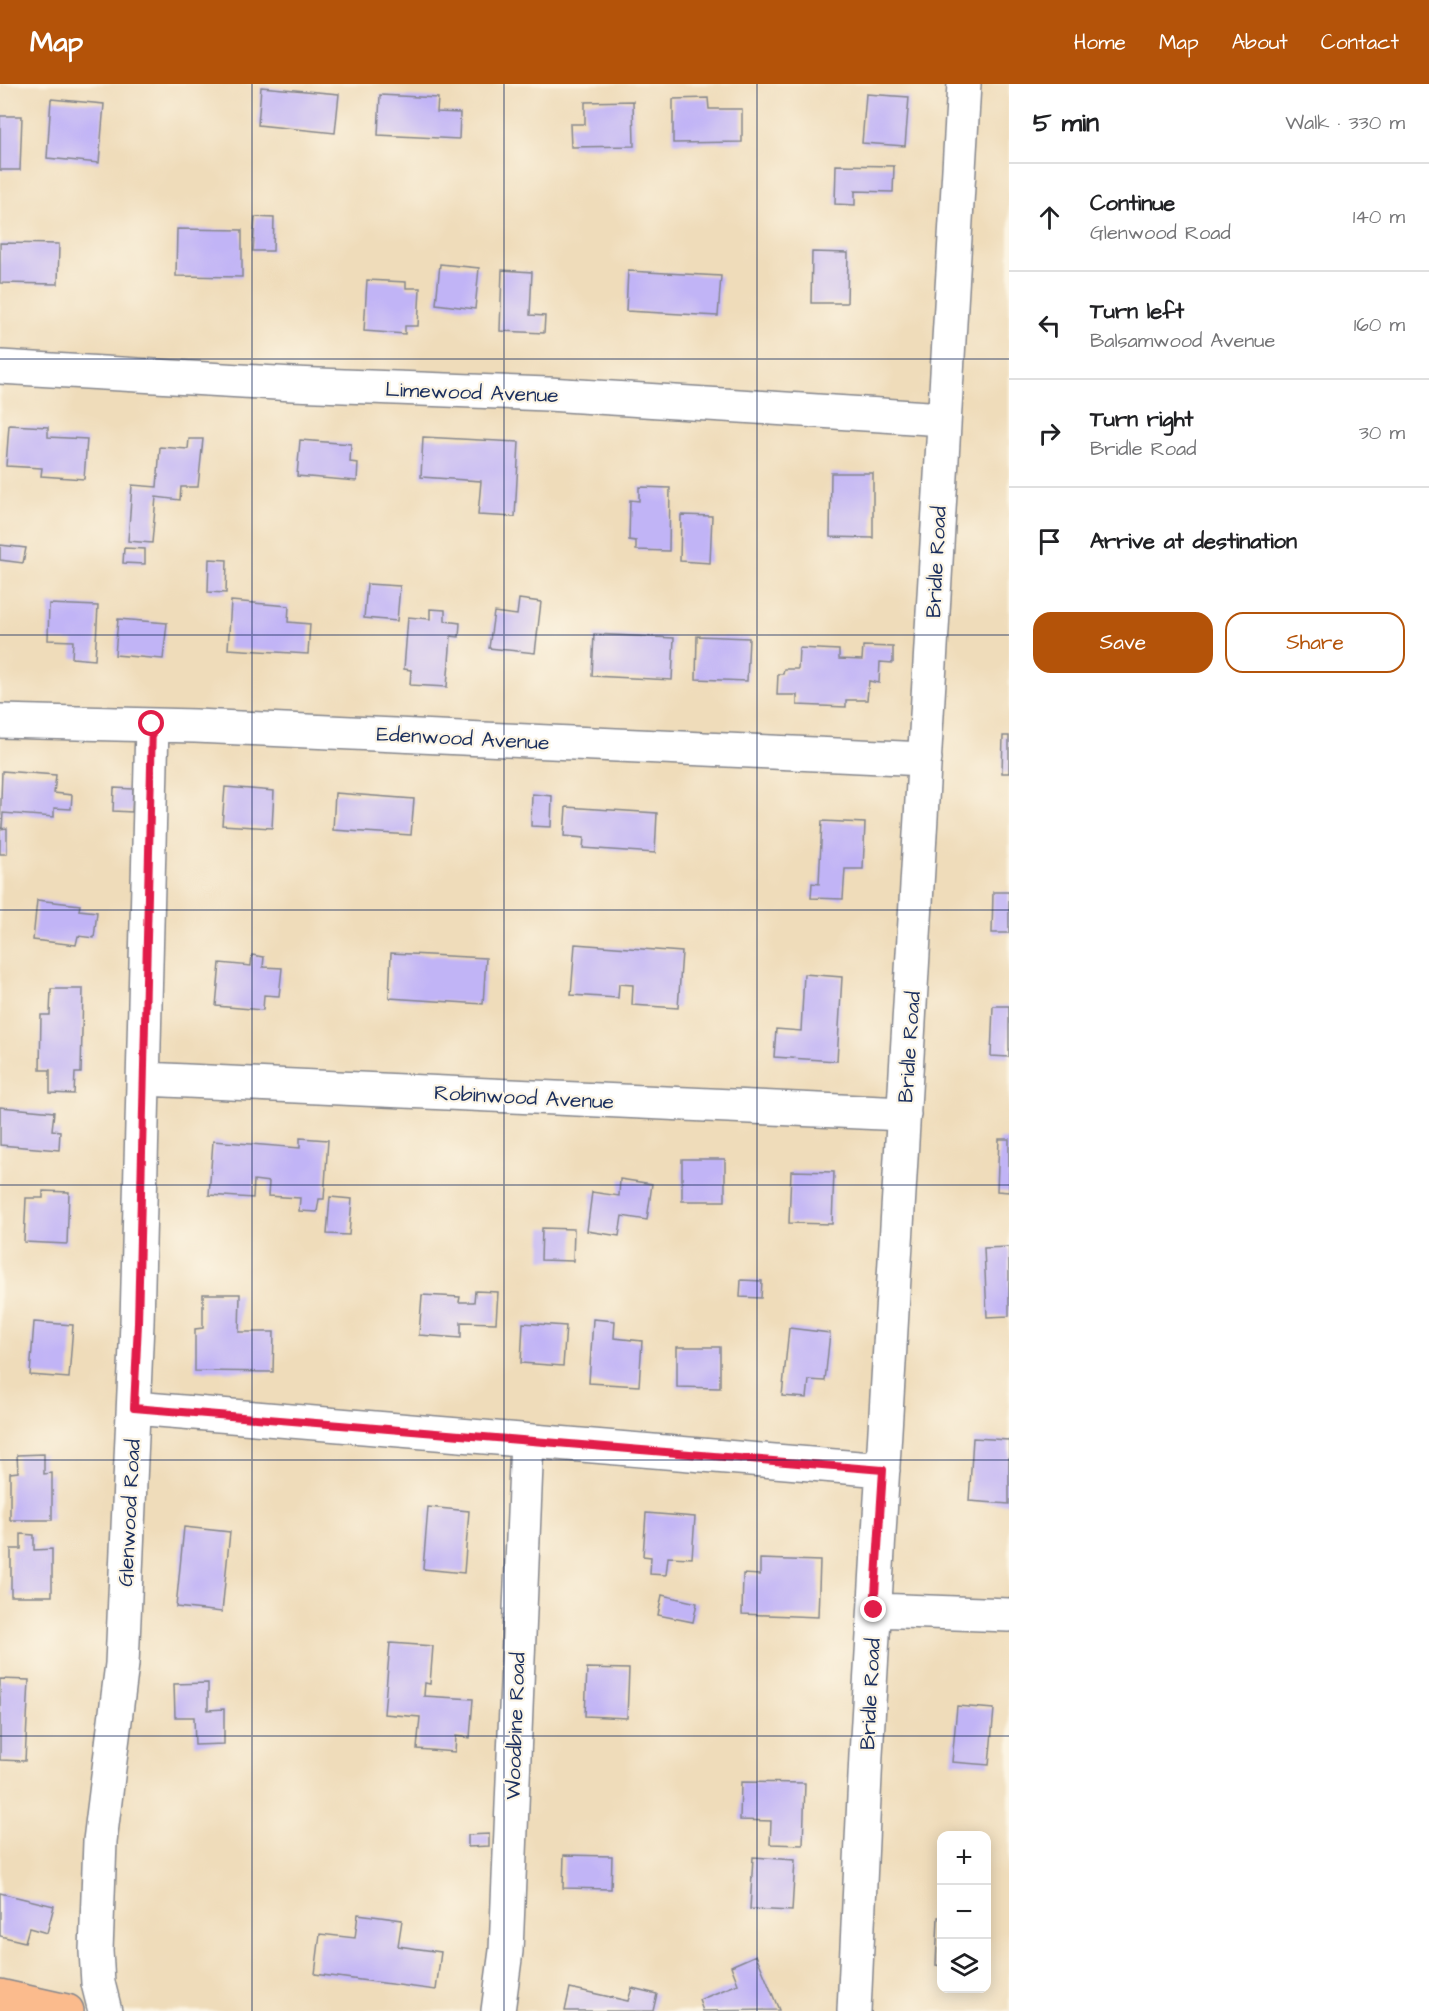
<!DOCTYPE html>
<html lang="en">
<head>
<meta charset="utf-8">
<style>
  :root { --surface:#fff; --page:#f6f6f6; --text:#202124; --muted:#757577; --line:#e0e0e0; --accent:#b45309 }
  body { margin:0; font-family:"Architects Daughter",sans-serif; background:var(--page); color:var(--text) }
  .controls { position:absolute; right:18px; bottom:18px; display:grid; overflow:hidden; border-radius:12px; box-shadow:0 3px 15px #0003 }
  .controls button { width:54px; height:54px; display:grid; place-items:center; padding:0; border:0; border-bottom:2px solid var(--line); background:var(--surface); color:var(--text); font:30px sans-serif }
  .stop { position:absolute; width:18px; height:18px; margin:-14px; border:4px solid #e11d48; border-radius:50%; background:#fff }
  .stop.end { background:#e11d48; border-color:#fff; box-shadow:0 2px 6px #0008 }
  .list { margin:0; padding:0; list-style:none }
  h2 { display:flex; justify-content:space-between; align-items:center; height:78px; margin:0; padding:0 24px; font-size:26px }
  h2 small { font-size:20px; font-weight:400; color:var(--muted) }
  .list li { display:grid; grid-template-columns:39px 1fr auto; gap:18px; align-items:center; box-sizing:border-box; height:108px; padding:0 24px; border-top:2px solid var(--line) }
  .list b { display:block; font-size:22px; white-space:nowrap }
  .list p { margin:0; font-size:20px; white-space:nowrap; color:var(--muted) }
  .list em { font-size:20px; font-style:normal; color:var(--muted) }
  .actions { display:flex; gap:12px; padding:18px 24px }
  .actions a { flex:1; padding:14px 0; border:2px solid var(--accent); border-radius:18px; text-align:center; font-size:21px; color:var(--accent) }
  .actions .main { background:var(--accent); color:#fff }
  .icon { flex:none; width:33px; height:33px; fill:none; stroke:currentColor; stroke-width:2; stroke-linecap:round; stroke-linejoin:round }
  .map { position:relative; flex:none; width:1009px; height:1927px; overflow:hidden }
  header { display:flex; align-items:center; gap:36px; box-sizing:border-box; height:84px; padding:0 30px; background:var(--accent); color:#fff }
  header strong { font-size:28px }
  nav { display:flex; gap:33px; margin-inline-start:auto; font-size:21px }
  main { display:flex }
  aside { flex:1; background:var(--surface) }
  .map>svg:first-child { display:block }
</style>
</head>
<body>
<header>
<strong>Map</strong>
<nav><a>Home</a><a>Map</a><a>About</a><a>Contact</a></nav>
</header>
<main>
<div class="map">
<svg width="1009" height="1927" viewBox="0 0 1009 1927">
  <rect width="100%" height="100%" fill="#fcf5e5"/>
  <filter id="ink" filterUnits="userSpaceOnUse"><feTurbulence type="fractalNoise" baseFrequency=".0167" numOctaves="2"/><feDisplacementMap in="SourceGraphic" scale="12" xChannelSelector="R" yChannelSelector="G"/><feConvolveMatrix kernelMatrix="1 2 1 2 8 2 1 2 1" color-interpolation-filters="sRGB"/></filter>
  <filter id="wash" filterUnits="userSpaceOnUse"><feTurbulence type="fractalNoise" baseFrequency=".008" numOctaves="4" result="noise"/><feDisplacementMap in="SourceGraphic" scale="24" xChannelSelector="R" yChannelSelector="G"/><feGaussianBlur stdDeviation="1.35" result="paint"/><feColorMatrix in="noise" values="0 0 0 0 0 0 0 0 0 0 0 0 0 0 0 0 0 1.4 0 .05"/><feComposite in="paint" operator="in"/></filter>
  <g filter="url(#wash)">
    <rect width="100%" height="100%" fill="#efdcba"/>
    <g id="blocks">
      <!-- building -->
      <path fill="#c1b4f6" d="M261 3 339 10 335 49 258 41Z
        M866 10 909 13 905 62 862 59Z
        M380 11 438 14 437 28 460 29 459 55 378 51Z
        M708 14 709 25H742V58L673 59V15Z
        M51 15 104 20 99 79 47 74Z
        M633 17 634 62 571 63 570 40H585V18Z
        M0 32H22L20 86H0Z
        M836 81 894 82 893 108 855 107V121L835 120Z
        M255 133 274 134 273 167H253Z
        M177 145 242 146V193L176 192Z
        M0 159 59 160 58 200 0 199Z
        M812 168 848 169 847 219H811Z
        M440 180 479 184 475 225 436 220Z
        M502 186 532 188 530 231 545 232 544 249 500 247Z
        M628 187 721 192 718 232 626 227Z
        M367 196 406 198V204H420L418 242H405V250L364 247Z
        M9 341 48 343V353L87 355 84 395 41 392 42 384 6 382Z
        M423 353 519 358 515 433 478 431 481 397 421 393Z
        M189 355H203L198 403H181L180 416 156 413 152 459 128 457 132 401 157 403 160 363 188 365Z
        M300 356 351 360 350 378 358 379 357 397 297 392Z
        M831 389H873V454L830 453Z
        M639 403 670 404 669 467 636 466V457L629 456 630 416 639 417Z
        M681 431 712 432 710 479 680 477Z
        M0 461 26 464 23 479 0 476Z
        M124 464 145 465V480L123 479Z
        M209 475 227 476 226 509 208 508Z
        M367 500 400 502 397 537 364 534Z
        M519 515 541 518 535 569 489 564 494 528 517 531Z
        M231 517 289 522 288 538 310 540 308 570 228 565Z
        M49 520 98 522 95 576 72 574 73 557 48 556Z
        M430 525 445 526V537L460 539 459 553 451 552 447 603 410 601 411 586 404 585 408 533 430 535Z
        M118 535 167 539 163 575 115 571Z
        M594 550 674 554 672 596 592 592Z
        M697 552 749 554 747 597 696 595Z
        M863 562 893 563V579L880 578 879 599 869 597 867 616H846V623L797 621V611H777L778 590H783L784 585H798L799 564 839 566V575L862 576Z
        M1003 652H1009V689H1002Z
        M2 687 56 691 54 709 72 711 71 725 54 724V733L3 729 2 744H0Z
        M225 703 274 707 272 744 222 741Z
        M114 704 133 705 132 728 113 727Z
        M335 709 414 715 411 751 333 746Z
        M532 710 552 712 551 743 531 742Z
        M566 723 657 729 655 769 583 764 584 754 564 752Z
        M822 737 865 739 863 785H845L843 815 811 814 812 799 819 800Z
        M7 744V770H0V745Z
        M993 808H1009V849H992Z
        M37 816 80 821 79 826 97 828 94 854 78 852 76 861 33 856Z
        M575 860 682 868 678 924 632 921 633 901 619 900 618 914 571 911Z
        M391 869 486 874 483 920 389 914Z
        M252 871 264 873 263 883 282 884 279 912 264 911 263 926 216 922 220 879 251 882Z
        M804 890 842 893 837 977 774 973 776 945 801 947Z
        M51 905H83L81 989H75L74 1010 50 1009V986H40L41 931H50Z
        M993 922H1009V973L991 972Z
        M0 1023 54 1028 52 1046 60 1047 59 1066 0 1061Z
        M300 1054 328 1056 324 1115H319L317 1128 299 1127 300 1114 268 1112 269 1098 254 1096 253 1114 209 1111 213 1057 300 1064Z
        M999 1055H1009V1108L997 1107Z
        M682 1075H725V1117H682Z
        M791 1087 834 1088 832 1140 789 1139Z
        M620 1095 652 1100 647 1136 622 1132 619 1152 587 1147 592 1108 619 1112Z
        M43 1107 69 1108 67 1160 24 1158 26 1114H43Z
        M330 1113 352 1115 349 1151 327 1150Z
        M542 1144 574 1145 573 1177 541 1176Z
        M1009 1163V1232L987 1233 984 1164Z
        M741 1196 762 1197 761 1214 740 1213Z
        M475 1207 498 1208 496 1239 461 1238V1254L419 1251 422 1211 460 1213 459 1218H474Z
        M203 1210H240L239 1248H274L273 1288 195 1287V1245L203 1244Z
        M593 1235 615 1237 614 1254 642 1257 639 1302 589 1299Z
        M34 1238 73 1241 69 1294 30 1291Z
        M523 1239 566 1242 563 1282 521 1279Z
        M789 1244 830 1249 825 1297 809 1296 807 1314 782 1312Z
        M677 1263H720V1304L677 1303Z
        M973 1354 1009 1356V1420L969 1417Z
        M44 1370V1390L52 1389V1436H10V1389L18 1388 17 1371Z
        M428 1423 469 1427 464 1489 423 1485Z
        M646 1429 695 1433 692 1474 668 1473 666 1491 650 1490 651 1473 643 1472Z
        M184 1443 230 1448 222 1528 176 1523Z
        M21 1450 34 1451V1466L52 1465V1512H11V1465H21Z
        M760 1475 820 1477 818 1533 742 1530 743 1490 760 1491Z
        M662 1511 697 1519 693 1538 658 1531Z
        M390 1559 433 1562 430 1600 425 1599 424 1612 473 1615 470 1654 456 1652 455 1668 417 1665 420 1633 384 1630Z
        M587 1584 629 1585 627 1634 585 1632Z
        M0 1595 29 1596 25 1677 0 1676Z
        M208 1599V1626L224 1625V1660L195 1661 194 1633H175L174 1600Z
        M957 1622 994 1625 989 1681 952 1678Z
        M741 1698 805 1699 803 1761 770 1760 771 1737 740 1736Z
        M489 1750V1762L468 1763V1751Z
        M564 1771 612 1772 611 1805 563 1804Z
        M753 1773 795 1776 792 1827 750 1825Z
        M0 1809 54 1822 47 1849 29 1844 25 1858 0 1852Z
        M358 1830 402 1836 398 1862 441 1868 436 1906 315 1890 320 1850 355 1854Z
        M938 1833H942V1882L936 1881Z
        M756 1871 779 1926 703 1927 699 1916 738 1900 731 1882Z
        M570 1904 628 1917 632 1904 657 1910 653 1927H565Z"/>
    </g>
  </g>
  <g filter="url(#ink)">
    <use href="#blocks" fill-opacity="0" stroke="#85868c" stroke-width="1.5"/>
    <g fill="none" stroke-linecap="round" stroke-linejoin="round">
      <defs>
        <path id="minor" d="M0 283 293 300 548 310 944 335
          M0 637 195 642 925 675
          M144 995 904 1030
          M134 1324 883 1386
          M875 1526 1009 1531
          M105 1927 98 1899 96 1867 100 1757 122 1580 137 1239 152 641
          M498 1927 506 1867 527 1357
          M854 1927 866 1671 964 0"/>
        <path id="major" d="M0 1912 67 1927"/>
      </defs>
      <!-- minor casing -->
      <use href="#minor" stroke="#85868c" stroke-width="36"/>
      <!-- major casing -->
      <use href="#major" stroke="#85868c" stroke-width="36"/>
      <!-- minor -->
      <use href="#minor" stroke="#fff" stroke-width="33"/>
      <!-- major -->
      <use href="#major" stroke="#fbbb8d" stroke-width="33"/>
    </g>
  </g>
  <g fill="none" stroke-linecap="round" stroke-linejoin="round" filter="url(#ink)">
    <!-- route -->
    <path stroke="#e11d48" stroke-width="8" d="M152 640 138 1239 134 1324 883 1386 874 1526"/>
  </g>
  <!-- grid -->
  <path fill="none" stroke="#1b2f5e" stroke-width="1.5" stroke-opacity="0.55" d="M252 0V1927M504 0V1927M757 0V1927M0 275H1009M0 551H1009M0 826H1009M0 1101H1009M0 1376H1009M0 1652H1009"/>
  <g text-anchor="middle" stroke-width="4.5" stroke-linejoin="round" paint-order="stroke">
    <!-- street labels -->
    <g font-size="21" fill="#1b2f5e" stroke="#fcf5e5">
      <text transform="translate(472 308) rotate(2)" y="7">Limewood Avenue</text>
      <text transform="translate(936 478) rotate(-87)" y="7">Bridle Road</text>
      <text transform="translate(463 654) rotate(3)" y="7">Edenwood Avenue</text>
      <text transform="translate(909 963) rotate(-86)" y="7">Bridle Road</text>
      <text transform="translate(524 1013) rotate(3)" y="7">Robinwood Avenue</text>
      <text transform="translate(129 1429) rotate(-87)" y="7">Glenwood Road</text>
      <text transform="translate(870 1610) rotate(-87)" y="7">Bridle Road</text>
      <text transform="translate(515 1642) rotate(-88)" y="7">Woodbine Road</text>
    </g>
  </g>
</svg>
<div class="controls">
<button>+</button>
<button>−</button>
<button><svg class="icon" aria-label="layers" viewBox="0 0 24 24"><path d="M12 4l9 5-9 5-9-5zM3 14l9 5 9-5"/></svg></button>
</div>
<div class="stop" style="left:152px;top:640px"></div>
<div class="stop end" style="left:874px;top:1526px"></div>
</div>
<aside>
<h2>5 min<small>Walk · 330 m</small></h2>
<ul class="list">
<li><svg class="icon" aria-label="ahead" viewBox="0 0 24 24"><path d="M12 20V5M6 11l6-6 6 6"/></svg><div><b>Continue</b><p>Glenwood Road</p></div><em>140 m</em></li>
<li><svg class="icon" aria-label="left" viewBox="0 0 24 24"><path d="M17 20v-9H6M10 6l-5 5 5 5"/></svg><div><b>Turn left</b><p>Balsamwood Avenue</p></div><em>160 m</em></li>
<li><svg class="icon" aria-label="right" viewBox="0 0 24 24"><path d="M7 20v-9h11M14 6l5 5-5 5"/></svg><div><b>Turn right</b><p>Bridle Road</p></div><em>30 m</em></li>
<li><svg class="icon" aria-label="arrive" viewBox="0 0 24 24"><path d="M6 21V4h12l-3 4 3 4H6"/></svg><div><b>Arrive at destination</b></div></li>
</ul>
<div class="actions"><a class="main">Save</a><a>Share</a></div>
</aside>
</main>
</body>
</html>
